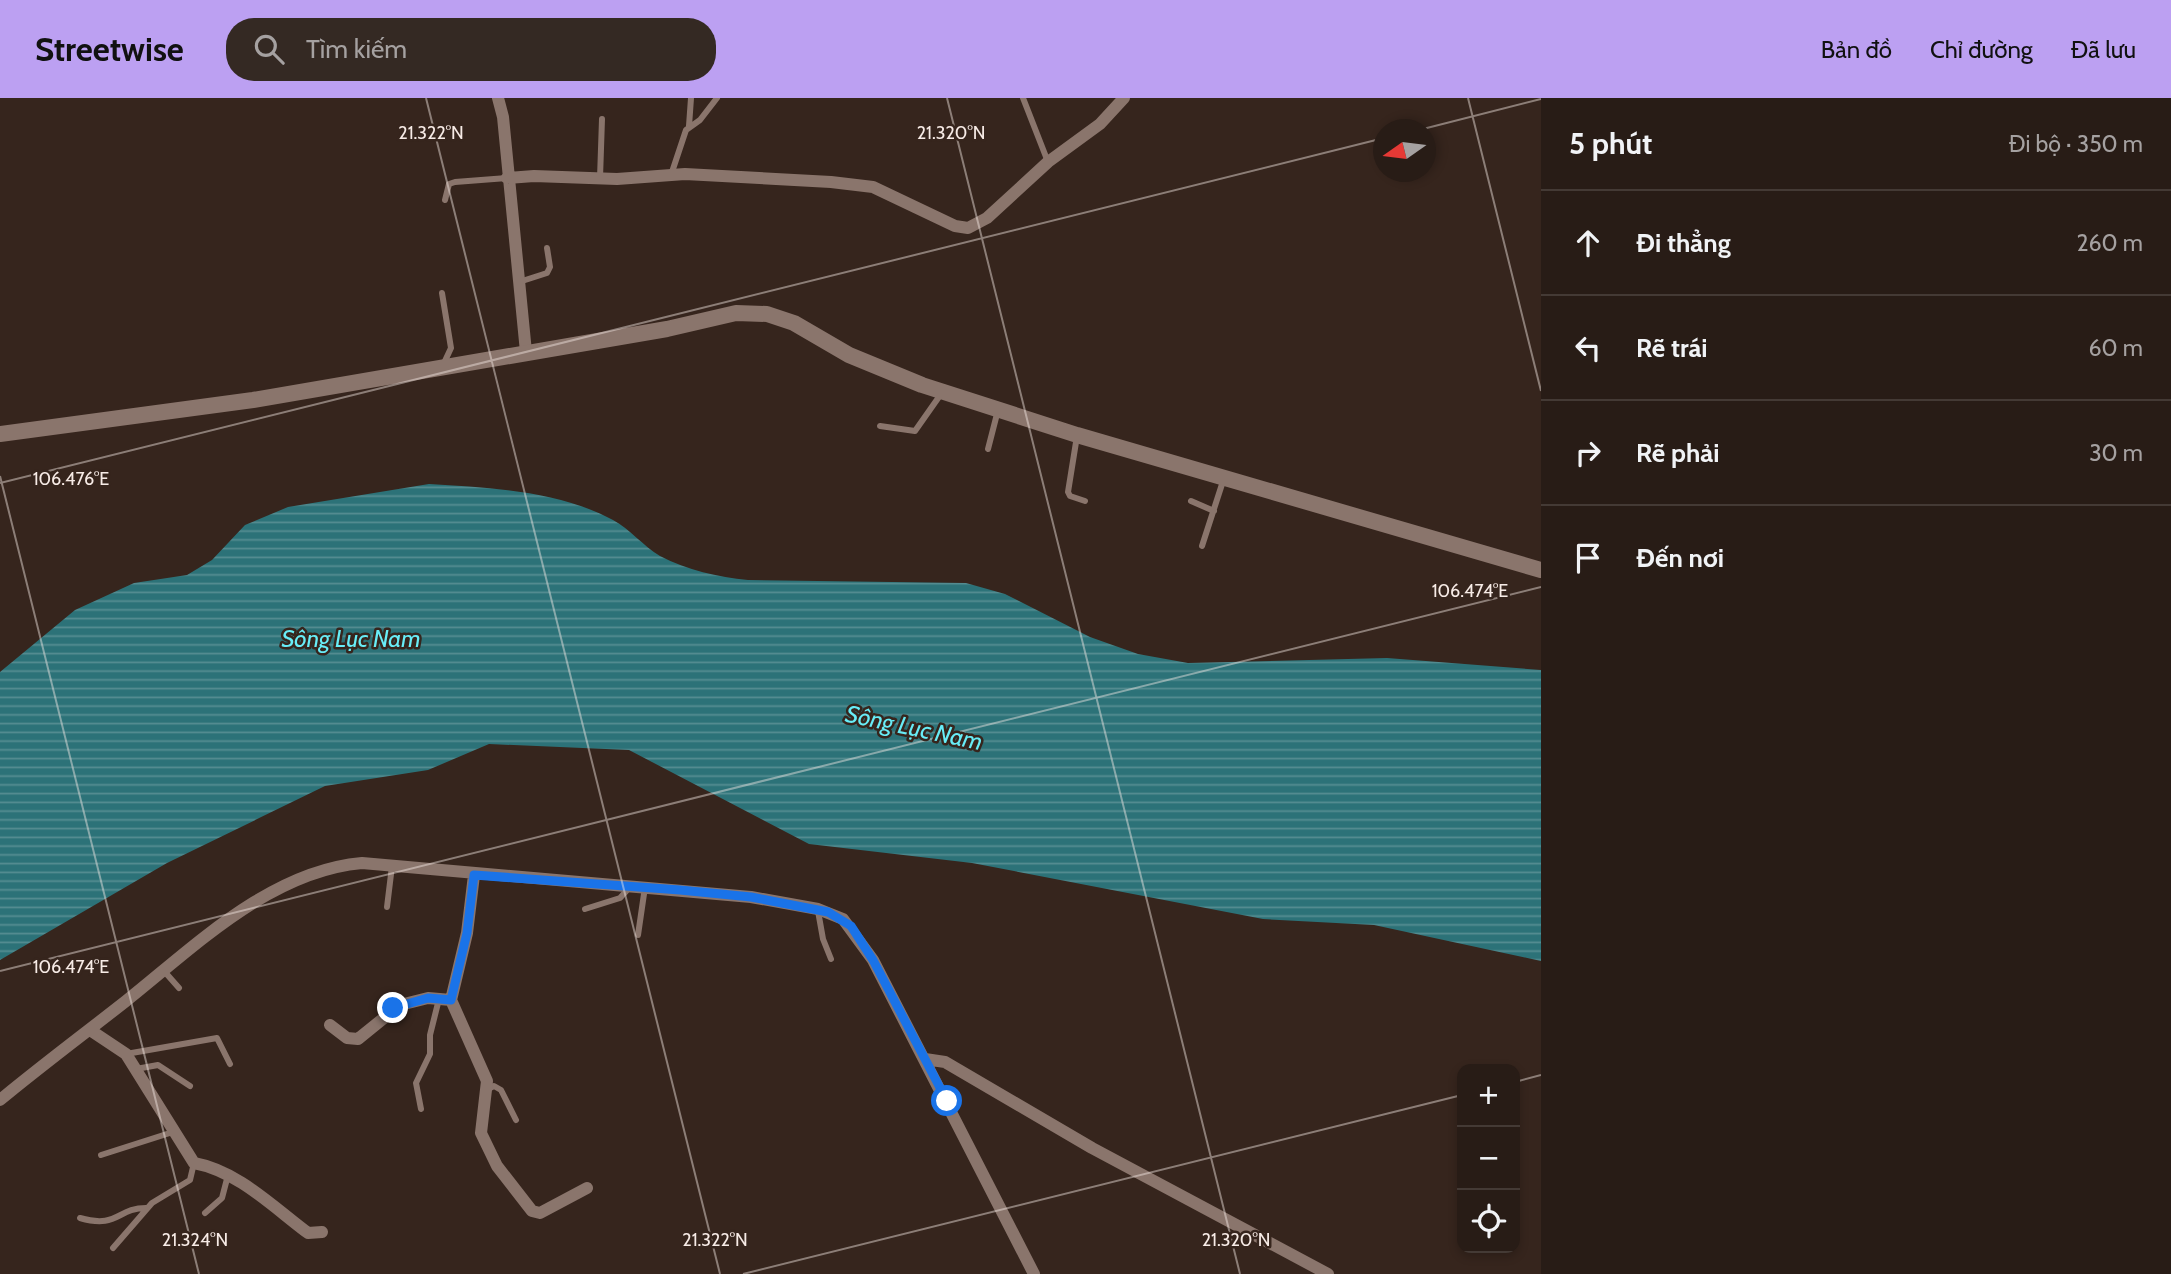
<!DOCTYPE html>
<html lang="vi">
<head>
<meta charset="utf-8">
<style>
  :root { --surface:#281c16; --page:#342923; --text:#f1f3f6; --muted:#a5a1a1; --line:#443a35; --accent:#bca0f2 }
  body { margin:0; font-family:Cabin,sans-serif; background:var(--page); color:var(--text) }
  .controls { position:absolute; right:21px; bottom:21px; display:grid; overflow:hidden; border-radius:14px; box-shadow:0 4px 10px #0003 }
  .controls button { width:63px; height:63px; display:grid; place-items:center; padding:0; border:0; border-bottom:2px solid var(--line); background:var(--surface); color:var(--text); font:35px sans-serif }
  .compass { position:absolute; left:1373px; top:21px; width:63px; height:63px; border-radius:50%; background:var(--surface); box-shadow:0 4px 10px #0003; rotate:256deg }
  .stop { position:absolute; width:21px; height:21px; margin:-16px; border:5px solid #1a73e8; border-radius:50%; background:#fff }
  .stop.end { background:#1a73e8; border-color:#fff; box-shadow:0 2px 7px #0008 }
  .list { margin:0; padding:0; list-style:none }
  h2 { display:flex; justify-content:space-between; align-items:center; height:91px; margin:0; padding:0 28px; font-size:30px }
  h2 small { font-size:23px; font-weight:400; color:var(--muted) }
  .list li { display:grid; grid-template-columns:46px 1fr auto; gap:21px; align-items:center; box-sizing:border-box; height:105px; padding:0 28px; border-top:2px solid var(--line) }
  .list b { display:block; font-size:26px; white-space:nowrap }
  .list em { font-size:23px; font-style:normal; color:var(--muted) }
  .icon { flex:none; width:38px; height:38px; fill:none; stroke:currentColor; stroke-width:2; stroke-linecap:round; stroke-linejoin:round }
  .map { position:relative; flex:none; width:1541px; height:1176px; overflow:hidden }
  header { display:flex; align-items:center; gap:42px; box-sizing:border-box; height:98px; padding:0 35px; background:var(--accent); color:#111 }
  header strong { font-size:33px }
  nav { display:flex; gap:38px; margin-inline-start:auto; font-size:24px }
  .search { width:490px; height:63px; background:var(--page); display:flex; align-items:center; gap:18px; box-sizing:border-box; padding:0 24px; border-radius:28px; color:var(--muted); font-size:26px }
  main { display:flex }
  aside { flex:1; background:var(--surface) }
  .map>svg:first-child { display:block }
</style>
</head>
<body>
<header>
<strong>Streetwise</strong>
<div class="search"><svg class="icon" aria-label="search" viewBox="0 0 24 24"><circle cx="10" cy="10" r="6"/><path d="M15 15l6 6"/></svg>Tìm kiếm</div>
<nav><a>Bản đồ</a><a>Chỉ đường</a><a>Đã lưu</a></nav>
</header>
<main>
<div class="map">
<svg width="1541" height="1176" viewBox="0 0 1541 1176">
  <defs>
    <pattern id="water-rules" width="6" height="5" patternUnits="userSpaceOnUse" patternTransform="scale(1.75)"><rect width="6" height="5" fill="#2c7278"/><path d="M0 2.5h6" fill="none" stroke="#568d92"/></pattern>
  </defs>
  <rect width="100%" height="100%" fill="#36251d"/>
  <!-- water -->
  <path fill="url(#water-rules)" d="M429 386C491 390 557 392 613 422 630 431 643 448 660 458 687 472 718 479 748 482L966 485 1005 496 1090 539 1138 556 1188 565 1387 560 1541 572V863L1374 827 1263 821 972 765 809 746 629 652 489 646 428 672 325 688 167 765 0 862V574L75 512 134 485 187 477 212 462 245 427 288 409Z"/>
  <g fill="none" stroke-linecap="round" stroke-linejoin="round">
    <!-- service -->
    <path stroke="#8a756c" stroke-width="6" d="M1023 0 1048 64
      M689 28 691 0
      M671 77 686 32 700 22 717 0
      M600 80 602 21
      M445 102 449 86 455 84 507 80
      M519 184 547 175 550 169 547 150
      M442 195 451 250 444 265
      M880 328 915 333 941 296
      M1077 338 1068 394 1070 398 1085 403
      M988 351 998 312
      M1191 403 1214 413
      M1202 448 1224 380
      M387 809 392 768
      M585 811 620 800 629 790
      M818 813 823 841 831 861
      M638 837 645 789
      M164 873 179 890
      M126 956 217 940 230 966
      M136 971 158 967 190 988
      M488 991 494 988 501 992 516 1022
      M421 1011 416 985 430 956V937L439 901
      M101 1057 173 1034
      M205 1115 222 1100 228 1077
      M80 1120C118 1131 117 1110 146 1110
      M113 1150 152 1105 190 1082 194 1065"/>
    <!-- minor -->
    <path stroke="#8a756c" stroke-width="12" d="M498 0 503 19 526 254
      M507 80 534 78 617 81 685 76 831 84 873 89 955 128 968 130 987 120 1048 64 1100 26 1124 0
      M451 902 487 983 481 1035 497 1068 532 1113 540 1115 587 1090
      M330 927 347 940 358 941 400 907 428 900 451 902 467 835 474 777
      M90 932 126 956 194 1065C238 1073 273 1109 308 1135L322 1134
      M925 961 945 964 1092 1050 1328 1176
      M0 1002C41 968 84 936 126 903 194 849 270 773 362 765L751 799 818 811 843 821 873 862 1034 1176"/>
    <!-- tertiary -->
    <path stroke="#8a756c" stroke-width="16" d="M0 336 253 302 667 231 736 215 767 216 794 225 849 257 922 287 1077 337 1541 472"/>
  </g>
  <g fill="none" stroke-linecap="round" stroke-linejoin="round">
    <!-- route -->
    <path stroke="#1a73e8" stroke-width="9" d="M393 910 428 900 451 902 467 835 474 777 680 792 751 799 828 814 851 828 873 862 947 1003"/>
  </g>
  <!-- ticks -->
  <path fill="none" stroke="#f7ebe6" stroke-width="2" stroke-opacity="0.45" d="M426 0 720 1176M947 0 1240 1176M1468 0 1541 293M1419 32 1541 1M0 378 199 1176M0 385 1384 40M0 873 1541 489M1515 984 1541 977M743 1176 1462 997"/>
  <g text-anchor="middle" stroke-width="5" stroke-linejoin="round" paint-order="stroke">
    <!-- water labels -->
    <g font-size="24" font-style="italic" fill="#68edf7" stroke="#36251d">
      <text x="351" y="549">Sông Lục Nam</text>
      <text transform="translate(914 630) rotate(12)" y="8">Sông Lục Nam</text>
    </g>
  </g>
  <g font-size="18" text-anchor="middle" fill="#f7ebe6" stroke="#36251d" stroke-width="5" stroke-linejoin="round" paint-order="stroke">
    <text x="431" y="41">21.322°N</text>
    <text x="951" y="41">21.320°N</text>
    <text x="71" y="387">106.476°E</text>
    <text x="1470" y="499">106.474°E</text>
    <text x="71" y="875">106.474°E</text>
    <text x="195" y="1148">21.324°N</text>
    <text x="715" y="1148">21.322°N</text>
    <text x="1236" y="1148">21.320°N</text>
  </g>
</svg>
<div class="controls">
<button>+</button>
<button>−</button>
<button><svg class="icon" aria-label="locate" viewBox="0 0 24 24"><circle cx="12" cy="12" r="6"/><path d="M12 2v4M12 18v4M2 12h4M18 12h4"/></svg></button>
</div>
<svg class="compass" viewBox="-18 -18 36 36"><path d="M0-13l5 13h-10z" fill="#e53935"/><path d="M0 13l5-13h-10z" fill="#a5a1a1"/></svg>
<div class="stop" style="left:947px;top:1003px"></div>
<div class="stop end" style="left:393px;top:910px"></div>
</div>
<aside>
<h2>5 phút<small>Đi bộ · 350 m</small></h2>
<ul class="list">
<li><svg class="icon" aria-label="ahead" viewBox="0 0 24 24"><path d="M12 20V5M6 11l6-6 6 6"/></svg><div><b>Đi thẳng</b></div><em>260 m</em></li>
<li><svg class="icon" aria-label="left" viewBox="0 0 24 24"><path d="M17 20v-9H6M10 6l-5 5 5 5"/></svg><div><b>Rẽ trái</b></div><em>60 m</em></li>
<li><svg class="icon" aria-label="right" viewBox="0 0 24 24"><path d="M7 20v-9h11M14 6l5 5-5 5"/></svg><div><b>Rẽ phải</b></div><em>30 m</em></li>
<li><svg class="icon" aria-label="arrive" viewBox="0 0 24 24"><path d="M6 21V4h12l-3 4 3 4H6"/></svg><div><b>Đến nơi</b></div></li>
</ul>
</aside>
</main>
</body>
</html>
